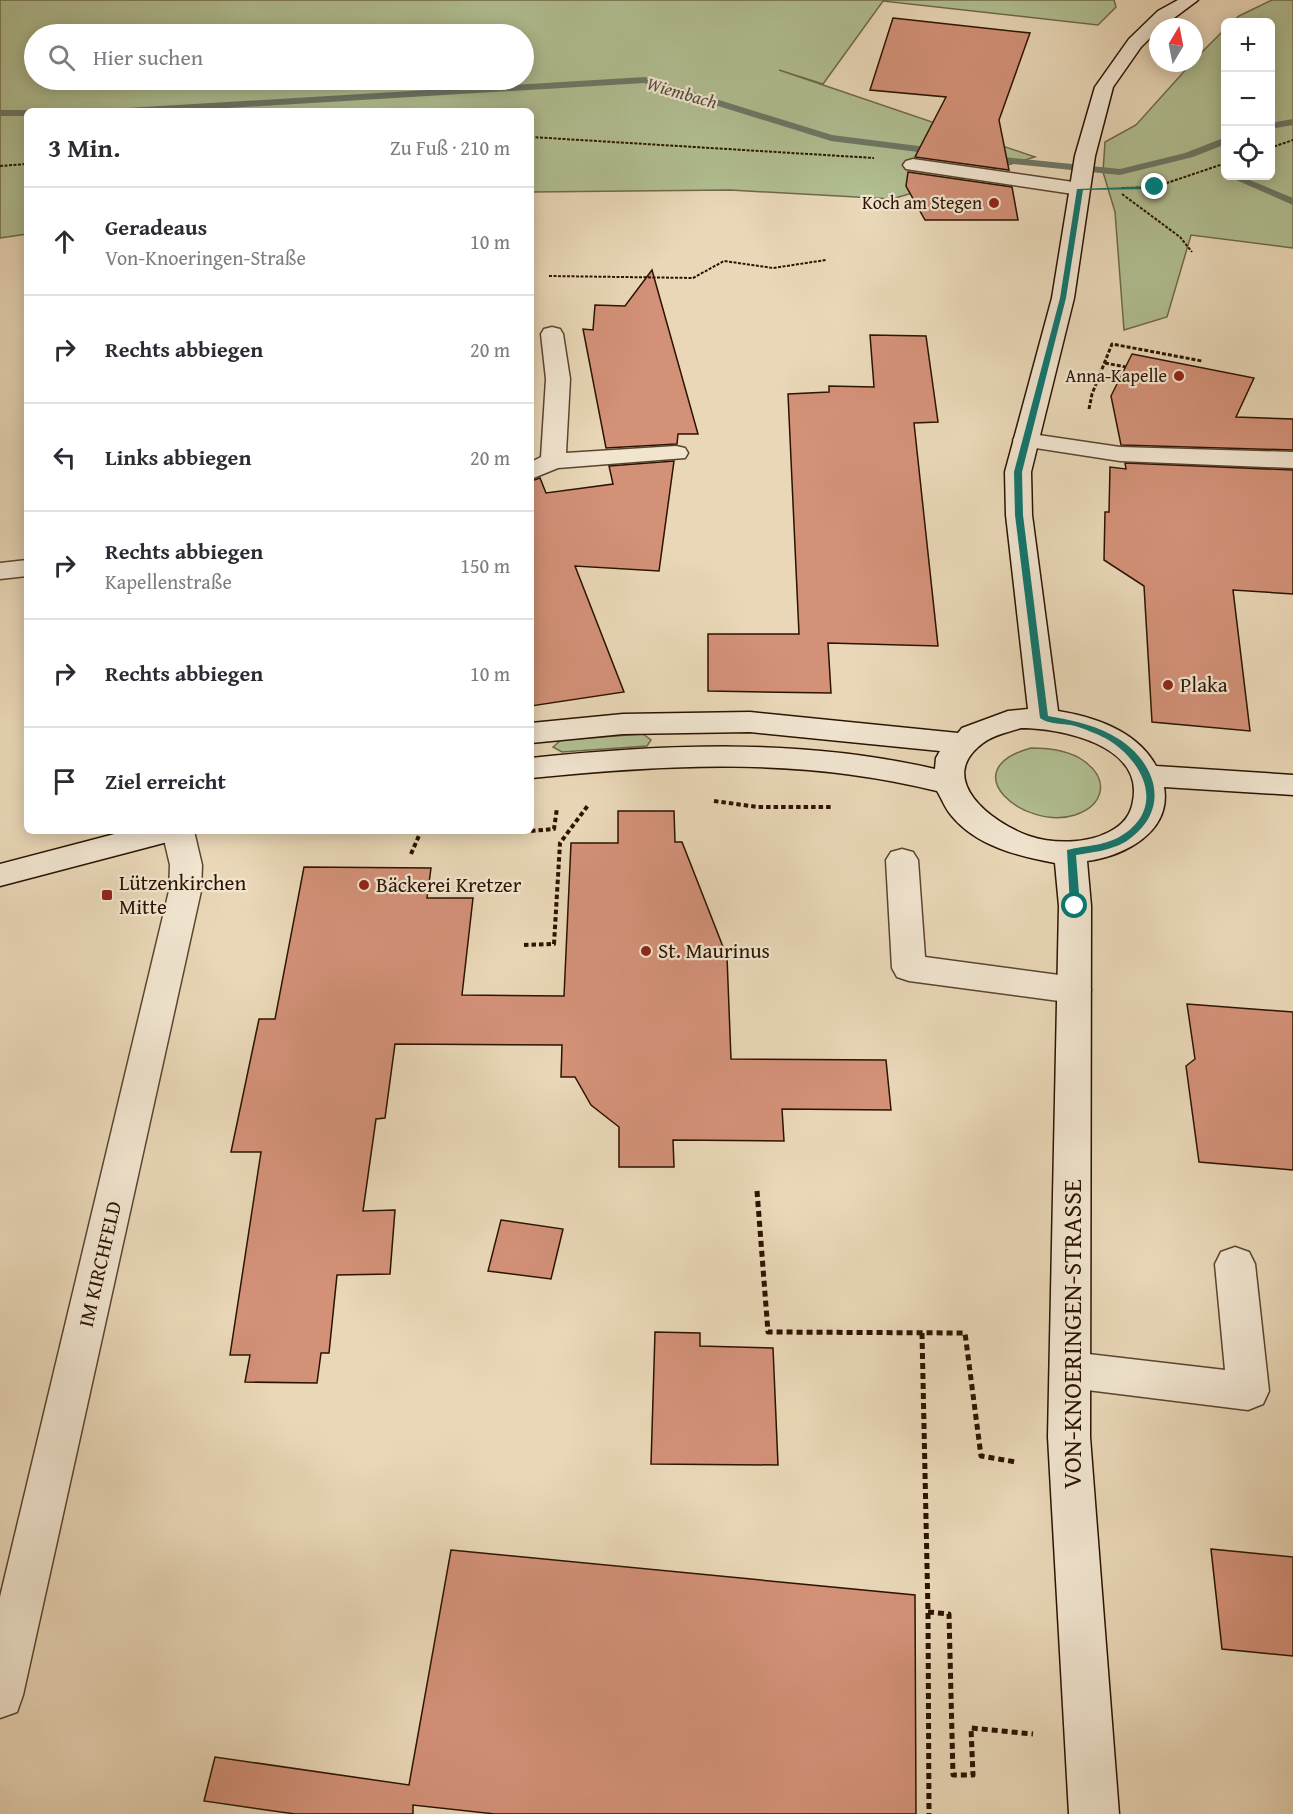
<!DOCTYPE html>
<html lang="de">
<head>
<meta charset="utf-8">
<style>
  :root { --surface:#fff; --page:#f7f7f7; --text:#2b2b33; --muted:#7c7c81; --line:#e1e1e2 }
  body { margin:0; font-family:"Gentium Book Plus",serif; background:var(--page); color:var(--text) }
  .controls { position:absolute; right:18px; top:18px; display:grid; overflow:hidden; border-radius:9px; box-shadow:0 3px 15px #0003 }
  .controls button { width:54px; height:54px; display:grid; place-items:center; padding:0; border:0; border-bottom:2px solid var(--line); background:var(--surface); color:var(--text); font:30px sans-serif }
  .compass { position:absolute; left:1149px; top:18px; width:54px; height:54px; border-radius:50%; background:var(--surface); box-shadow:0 3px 15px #0003; rotate:10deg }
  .stop { position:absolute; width:18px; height:18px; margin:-14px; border:4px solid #0f766e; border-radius:50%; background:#fff }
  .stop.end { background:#0f766e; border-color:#fff; box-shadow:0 2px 6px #0008 }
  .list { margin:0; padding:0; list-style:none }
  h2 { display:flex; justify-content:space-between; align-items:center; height:78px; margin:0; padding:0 24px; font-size:26px }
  h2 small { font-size:20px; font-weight:400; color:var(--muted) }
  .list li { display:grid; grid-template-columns:39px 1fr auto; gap:18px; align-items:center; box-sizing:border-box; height:108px; padding:0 24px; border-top:2px solid var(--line) }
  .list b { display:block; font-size:22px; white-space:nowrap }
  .list p { margin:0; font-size:20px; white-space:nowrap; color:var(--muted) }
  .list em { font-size:20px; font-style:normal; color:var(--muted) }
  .icon { flex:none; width:33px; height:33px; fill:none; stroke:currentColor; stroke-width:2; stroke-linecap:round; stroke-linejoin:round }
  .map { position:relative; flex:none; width:1293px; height:1814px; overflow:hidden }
  .search { position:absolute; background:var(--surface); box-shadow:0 3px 15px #0003; left:24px; top:24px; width:510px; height:66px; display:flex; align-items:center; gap:15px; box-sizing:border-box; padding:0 21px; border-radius:33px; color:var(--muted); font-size:22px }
  .panel { position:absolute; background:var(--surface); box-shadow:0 3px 15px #0003; left:24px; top:108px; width:510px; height:726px; border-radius:9px }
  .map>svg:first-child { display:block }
</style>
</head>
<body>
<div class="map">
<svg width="1293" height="1814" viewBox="0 0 1293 1814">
  <rect width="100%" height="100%" fill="#e9d7b7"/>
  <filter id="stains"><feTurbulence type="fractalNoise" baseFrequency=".00333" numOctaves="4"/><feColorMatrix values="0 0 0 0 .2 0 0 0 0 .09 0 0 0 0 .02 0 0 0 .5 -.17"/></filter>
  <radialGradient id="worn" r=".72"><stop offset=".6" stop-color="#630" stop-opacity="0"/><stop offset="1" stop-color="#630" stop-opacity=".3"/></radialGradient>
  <!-- green -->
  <path fill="#b1bf92" stroke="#6e694a" stroke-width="1.5" fill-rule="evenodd" d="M0 0H1114L1116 7 1098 25 883 1 823 84 779 70 1035 157 892 199 730 190 531 192V111H27V234L0 238ZM34 34H524V80H34Z
    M1272 0H1293V248L1191 235 1167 317 1124 330 1115 212 1103 172 1105 142 1136 125 1198 56 1225 29 1226 176H1270V22H1232L1239 16Z
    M643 734 651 740 647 746 562 752 553 747 561 740Z
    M1031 748C1049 748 1069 750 1084 761 1110 780 1104 805 1075 815 1025 831 951 770 1031 748Z"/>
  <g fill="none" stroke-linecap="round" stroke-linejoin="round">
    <!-- stream -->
    <path fill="#6d7766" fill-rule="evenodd" d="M645 77 832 135 942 149 947 152 942 155 831 141 644 83 179 111H122L127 108Z
      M0 110H27L31 111H27V116H0Z
      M1293 119V125L1270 129V123Z
      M1226 137V144L1193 157 1120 175 984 161 979 158 984 155 1120 169 1185 153Z
      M1227 176H1240L1293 198V205Z"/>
  </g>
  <!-- building -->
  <path fill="#d39178" stroke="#2c1301" stroke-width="1.5" d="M893 18 1030 33 999 120 1009 170 915 157 946 97 870 90Z
    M908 172 1012 187 1018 220H925L906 186Z
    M652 270 698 434H678L677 444 606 448 583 329 593 330 595 305 625 306Z
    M870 335 926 336 938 422 914 423 938 646 828 643 831 693 708 691V634H799L788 394 829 392V386L874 387Z
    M1132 354 1254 378 1236 417 1293 419V450L1121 445 1111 396Z
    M674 461 659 571 575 566 624 692 531 706V481L540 478 546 493 613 484 609 466Z
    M1125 463 1293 470V594L1233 590 1250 731 1152 722 1144 586 1104 560 1105 512H1109L1110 467 1126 469Z
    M618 811H674L675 842H682L727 957 731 1059 886 1060 891 1110 782 1109 784 1141 673 1140 674 1167H619V1127L591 1105 575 1077H561L562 1045 395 1044 385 1118 376 1119 363 1211 395 1210 390 1274 337 1275 329 1353H321L317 1383 245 1382 250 1355H230L261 1152H231L259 1019H275L304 867 431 868 427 898H473L462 995 564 996 571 843H618Z
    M1187 1004 1293 1012V1170L1199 1162 1186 1066 1195 1059Z
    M501 1220 563 1229 551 1279 488 1271Z
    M655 1332 700 1333V1346L773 1348 778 1465 651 1464Z
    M1211 1549 1293 1557V1656L1222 1649Z
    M451 1550 915 1595 916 1814H495L413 1805V1814H295L204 1801 215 1757 409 1785Z"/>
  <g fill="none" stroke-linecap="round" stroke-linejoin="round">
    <defs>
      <path id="lane" d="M913 159 1080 183 1087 185 1090 189 1087 193 1080 195 906 169 903 165 906 161Z
        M552 327 560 329 563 334 570 379 566 453 676 446 685 448 688 453 685 458 558 468 531 479V462L541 457 546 379 541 334 544 329Z
        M1025 433 1120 447 1293 452V468L1120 461 1016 445 1013 440 1016 435Z
        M902 849 913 852 918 860 925 957 1074 977 1086 981 1091 990 1086 999 1074 1003 909 981 897 977 892 968 886 860 891 852Z
        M1235 1247 1249 1252 1255 1264 1269 1391 1263 1404 1248 1410 1071 1388 1056 1383 1050 1370 1056 1357 1071 1352 1225 1370 1215 1264 1221 1252Z"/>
      <path id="street" d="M27 560V576L0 579V563Z
        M162 831H194L202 865 201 891 23 1695 17 1712 0 1718V1597L169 891 170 865Z"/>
      <path id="secondary" d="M1178 0H1198L1162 27H1158V30L1141 47 1113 87 1095 156 1074 298 1031 472 1032 515 1058 711C1095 717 1137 731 1156 766L1293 775V795L1164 787C1172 832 1124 856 1087 861L1091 906 1090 1437 1119 1814H1069L1048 1437 1059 906 1055 863C1018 856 976 846 951 815 945 808 942 799 937 791 801 757 669 764 531 778V758C667 744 801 738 935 769L936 758 940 751 750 732 623 734 531 743V723L623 714 750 712 958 733 962 728 1008 711 1028 709 1006 515 1005 472 1052 298 1075 156 1095 87 1129 39 1158 11ZM1021 728C1061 728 1144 745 1133 801 1131 815 1123 825 1109 832 1086 844 1053 844 1029 836 992 823 934 779 983 743 993 735 1009 732 1021 728Z
        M126 831H184L179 839 0 886V864Z"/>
    </defs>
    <!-- lane casing -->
    <use href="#lane" stroke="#5b442e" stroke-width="3"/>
    <!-- street casing -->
    <use href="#street" stroke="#5b442e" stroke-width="3"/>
    <!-- secondary casing -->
    <use href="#secondary" stroke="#2c1301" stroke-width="3"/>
    <!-- path-far3 -->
    <path stroke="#2c1301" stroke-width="2" stroke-dasharray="3 1.5" stroke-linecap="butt" d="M531 137 874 158
      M1270 148 1293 140
      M0 166 27 164
      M1122 188 1155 187 1226 163
      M1122 194 1180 237 1192 252
      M549 276 693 278 724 261 773 268 826 260"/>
    <!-- path-far2 -->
    <path stroke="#2c1301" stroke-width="3" stroke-dasharray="4 2" stroke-linecap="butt" d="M1105 363 1126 367
      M1089 409 1092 394 1112 344 1202 361"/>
    <!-- path-far1 -->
    <path stroke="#2c1301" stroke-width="4" stroke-dasharray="4.5 3" stroke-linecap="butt" d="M714 801 758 807H832
      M531 831 554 829 557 808
      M411 854 421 831
      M524 945 554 944 560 843 589 804"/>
    <!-- path -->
    <path stroke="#2c1301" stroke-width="5" stroke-dasharray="6 4" stroke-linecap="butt" d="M757 1191 768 1332 965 1333 981 1456 1016 1462
      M922 1333 928 1612 929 1814
      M928 1612 949 1614 953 1775H973L971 1728 1033 1734"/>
    <!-- lane -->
    <use href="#lane" fill="#f1e5d0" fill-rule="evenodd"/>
    <!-- street -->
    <use href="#street" fill="#f1e5d0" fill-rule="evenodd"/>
    <!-- secondary -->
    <use href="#secondary" fill="#f1e5d0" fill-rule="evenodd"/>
  </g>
  <!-- route -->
  <path fill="#0f766e" d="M1157 186 1155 189 1083 190 1066 298 1022 472 1023 515 1048 716C1070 720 1091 724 1110 734 1152 755 1174 804 1132 837 1117 850 1094 852 1076 855L1080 906 1075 910 1070 906 1067 850C1087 845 1107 846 1124 834 1167 805 1141 758 1105 738 1097 734 1085 729 1075 726 1064 723 1049 725 1040 718L1015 515 1014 472 1060 298 1077 189Z"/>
  <!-- markers -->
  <g fill="#8f2418" stroke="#f1e5d0" stroke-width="2">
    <circle cx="994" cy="203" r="6"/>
    <circle cx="1179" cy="376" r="6"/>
    <circle cx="1168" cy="685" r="6"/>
    <circle cx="364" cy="885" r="6"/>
    <rect x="101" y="889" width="12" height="12" rx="3"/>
    <circle cx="646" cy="951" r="6"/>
  </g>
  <g text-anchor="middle" stroke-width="4.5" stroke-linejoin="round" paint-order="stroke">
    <!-- far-water labels -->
    <g font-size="18" font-style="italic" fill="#524d3c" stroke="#f1e5d0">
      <text transform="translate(682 93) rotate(16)" y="6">Wiembach</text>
    </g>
    <!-- far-poi labels -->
    <g font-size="18" fill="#2c1301" stroke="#f1e5d0" text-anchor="end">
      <text x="982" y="209">Koch am Stegen</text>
      <text x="1167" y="382">Anna-Kapelle</text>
    </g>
    <!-- poi labels -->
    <g font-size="21" fill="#2c1301" stroke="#f1e5d0" text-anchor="start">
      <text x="1180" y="692">Plaka</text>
      <text x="119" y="890">Lützenkirchen<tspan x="119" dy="24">Mitte</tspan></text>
      <text x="376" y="892">Bäckerei Kretzer</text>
      <text x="658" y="958">St. Maurinus</text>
    </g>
    <!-- street labels -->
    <g font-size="21" fill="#2c1301" stroke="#f1e5d0">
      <text transform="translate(100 1264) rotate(-77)" y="7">IM KIRCHFELD</text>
    </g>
    <!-- near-street labels -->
    <g font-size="26" fill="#2c1301" stroke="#f1e5d0">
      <text transform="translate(1072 1334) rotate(-90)" y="9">VON-KNOERINGEN-STRASSE</text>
    </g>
  </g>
  <rect width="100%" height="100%" filter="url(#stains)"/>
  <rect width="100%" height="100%" fill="url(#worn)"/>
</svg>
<div class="controls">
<button>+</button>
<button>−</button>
<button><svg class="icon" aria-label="locate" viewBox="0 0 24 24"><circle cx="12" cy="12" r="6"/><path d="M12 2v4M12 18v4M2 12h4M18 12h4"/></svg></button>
</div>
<svg class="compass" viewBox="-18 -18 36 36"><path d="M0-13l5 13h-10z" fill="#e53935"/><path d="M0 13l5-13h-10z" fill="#7c7c81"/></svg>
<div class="stop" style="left:1075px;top:906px"></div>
<div class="stop end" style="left:1155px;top:187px"></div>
<div class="search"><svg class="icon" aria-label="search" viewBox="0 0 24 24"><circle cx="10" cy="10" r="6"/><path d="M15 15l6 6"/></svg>Hier suchen</div>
<section class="panel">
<h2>3 Min.<small>Zu Fuß · 210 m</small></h2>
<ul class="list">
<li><svg class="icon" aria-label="ahead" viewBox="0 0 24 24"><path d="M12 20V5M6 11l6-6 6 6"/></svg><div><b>Geradeaus</b><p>Von-Knoeringen-Straße</p></div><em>10 m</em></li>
<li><svg class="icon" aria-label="right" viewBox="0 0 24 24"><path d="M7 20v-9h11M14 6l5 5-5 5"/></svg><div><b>Rechts abbiegen</b></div><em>20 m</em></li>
<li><svg class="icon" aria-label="left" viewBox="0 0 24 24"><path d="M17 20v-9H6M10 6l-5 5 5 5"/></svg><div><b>Links abbiegen</b></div><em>20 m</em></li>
<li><svg class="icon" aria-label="right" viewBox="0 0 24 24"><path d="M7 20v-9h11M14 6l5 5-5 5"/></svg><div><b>Rechts abbiegen</b><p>Kapellenstraße</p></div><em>150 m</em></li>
<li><svg class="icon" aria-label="right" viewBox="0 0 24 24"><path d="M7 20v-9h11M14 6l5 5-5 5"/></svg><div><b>Rechts abbiegen</b></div><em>10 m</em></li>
<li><svg class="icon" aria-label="arrive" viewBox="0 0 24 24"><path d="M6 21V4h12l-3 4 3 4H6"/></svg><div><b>Ziel erreicht</b></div></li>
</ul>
</section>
</div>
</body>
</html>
